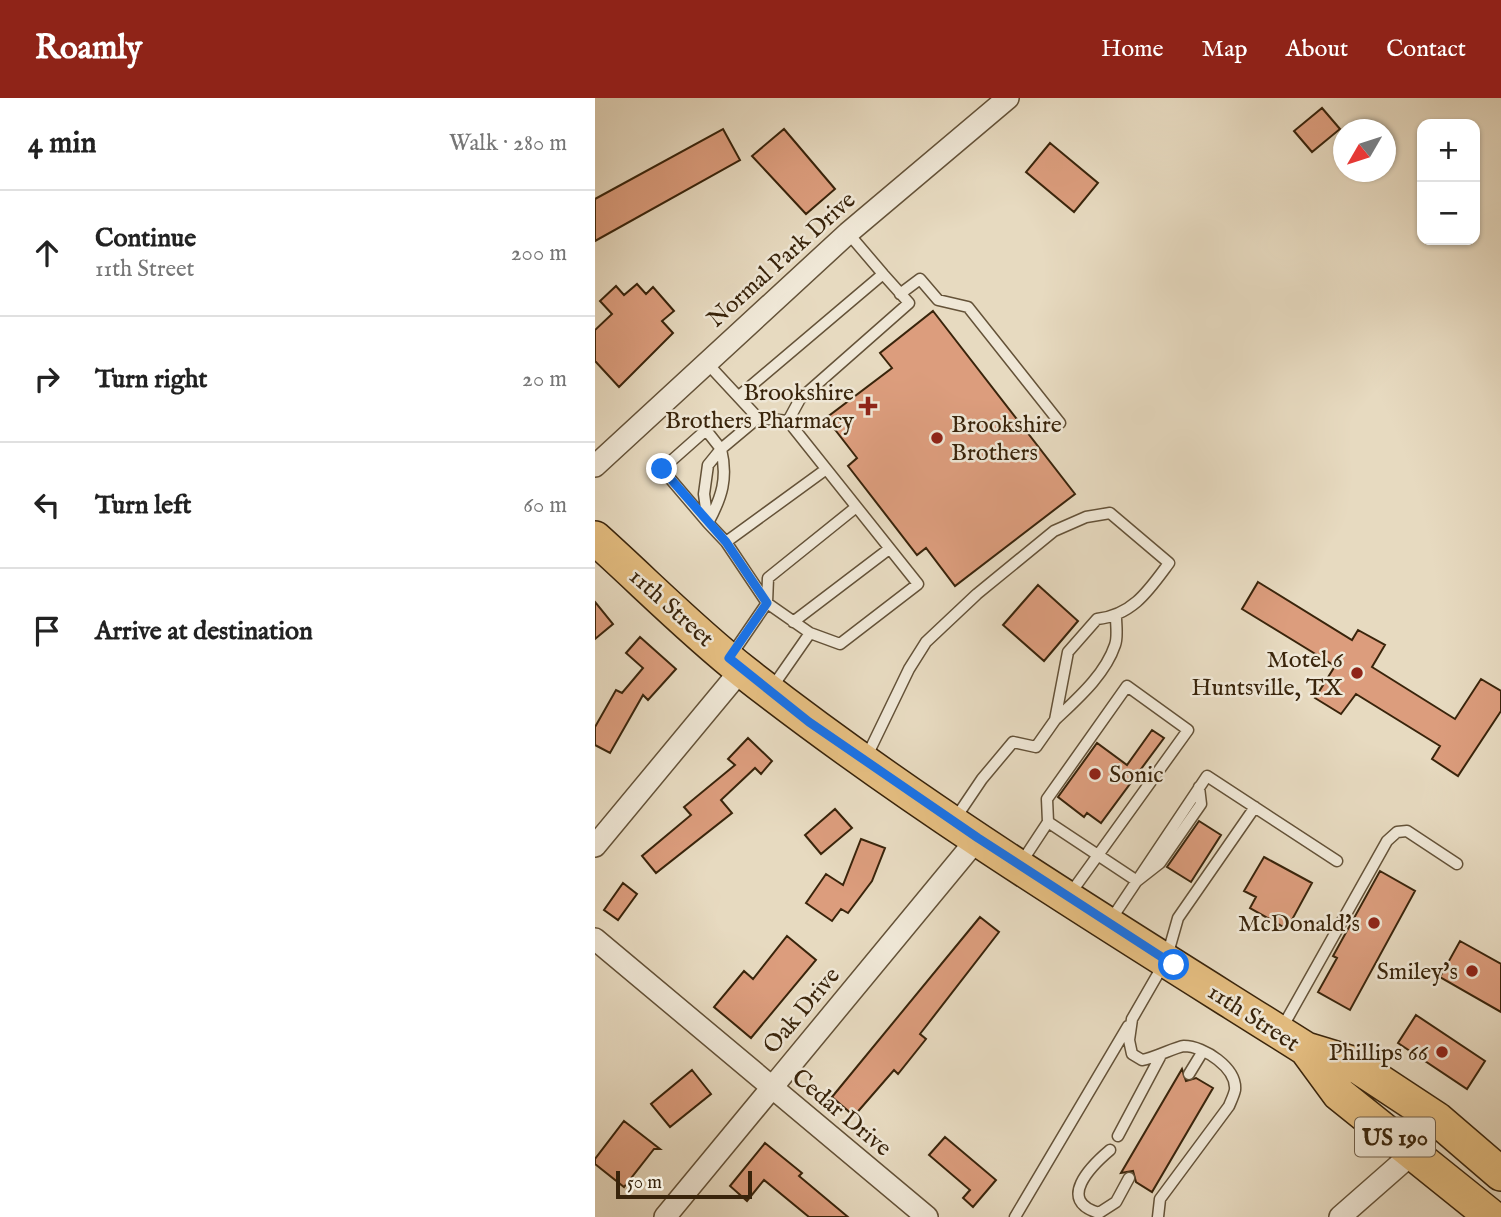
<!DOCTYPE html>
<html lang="en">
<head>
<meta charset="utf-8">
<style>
  :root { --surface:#fff; --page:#f2f2f2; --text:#222; --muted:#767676; --line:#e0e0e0; --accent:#8f2418 }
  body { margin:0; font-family:"IM FELL English",serif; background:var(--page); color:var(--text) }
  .controls { position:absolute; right:21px; top:21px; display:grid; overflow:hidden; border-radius:14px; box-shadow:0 2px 5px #0004 }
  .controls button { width:63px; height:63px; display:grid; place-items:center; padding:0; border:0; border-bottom:2px solid var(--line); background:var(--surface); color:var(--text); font:35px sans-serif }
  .compass { position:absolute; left:738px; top:21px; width:63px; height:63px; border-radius:50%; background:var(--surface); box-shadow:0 2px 5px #0004; rotate:231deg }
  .scale { position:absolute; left:21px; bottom:18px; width:136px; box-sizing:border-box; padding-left:7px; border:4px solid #39240b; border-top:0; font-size:19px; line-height:24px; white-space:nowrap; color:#39240b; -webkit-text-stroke:5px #efe7d6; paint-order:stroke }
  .stop { position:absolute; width:21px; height:21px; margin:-16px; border:5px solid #1a73e8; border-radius:50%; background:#fff }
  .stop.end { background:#1a73e8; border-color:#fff; box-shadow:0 2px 7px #0008 }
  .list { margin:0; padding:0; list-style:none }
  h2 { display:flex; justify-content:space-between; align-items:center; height:91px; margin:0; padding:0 28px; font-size:30px }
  h2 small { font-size:23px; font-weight:400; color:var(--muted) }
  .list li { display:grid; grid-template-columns:46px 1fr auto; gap:21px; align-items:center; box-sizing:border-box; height:126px; padding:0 28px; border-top:2px solid var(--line) }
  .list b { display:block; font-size:26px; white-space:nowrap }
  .list p { margin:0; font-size:23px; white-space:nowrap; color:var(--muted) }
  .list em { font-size:23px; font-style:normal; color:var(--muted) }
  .icon { flex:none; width:38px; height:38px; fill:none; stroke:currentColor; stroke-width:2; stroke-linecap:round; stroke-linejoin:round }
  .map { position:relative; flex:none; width:906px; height:1119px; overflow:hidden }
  header { display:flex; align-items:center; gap:42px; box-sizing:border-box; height:98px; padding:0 35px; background:var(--accent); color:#fff }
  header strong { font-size:33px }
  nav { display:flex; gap:38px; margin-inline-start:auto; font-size:24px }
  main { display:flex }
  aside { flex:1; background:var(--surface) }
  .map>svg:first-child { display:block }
</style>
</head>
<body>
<header>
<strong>Roamly</strong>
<nav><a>Home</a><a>Map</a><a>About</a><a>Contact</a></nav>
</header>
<main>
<aside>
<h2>4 min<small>Walk · 280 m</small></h2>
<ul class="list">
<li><svg class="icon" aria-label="ahead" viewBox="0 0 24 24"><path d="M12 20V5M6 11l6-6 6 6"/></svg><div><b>Continue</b><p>11th Street</p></div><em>200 m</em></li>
<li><svg class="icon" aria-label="right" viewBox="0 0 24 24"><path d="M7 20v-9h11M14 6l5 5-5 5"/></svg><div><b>Turn right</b></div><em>20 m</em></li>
<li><svg class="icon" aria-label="left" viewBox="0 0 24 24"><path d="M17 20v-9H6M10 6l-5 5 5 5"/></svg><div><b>Turn left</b></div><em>60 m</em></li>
<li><svg class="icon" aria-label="arrive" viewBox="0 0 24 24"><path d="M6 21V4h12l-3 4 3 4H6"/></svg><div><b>Arrive at destination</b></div></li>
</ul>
</aside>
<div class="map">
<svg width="906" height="1119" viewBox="0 0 906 1119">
  <rect width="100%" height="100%" fill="#e7dac0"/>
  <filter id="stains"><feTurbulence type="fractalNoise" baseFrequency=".00286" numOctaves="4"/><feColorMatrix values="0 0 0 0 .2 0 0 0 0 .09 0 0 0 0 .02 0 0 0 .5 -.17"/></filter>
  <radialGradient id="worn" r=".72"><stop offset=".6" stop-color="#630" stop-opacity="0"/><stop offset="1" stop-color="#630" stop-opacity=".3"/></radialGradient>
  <!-- building -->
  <path fill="#dc9d7d" stroke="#39240b" stroke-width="2" d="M727 10 745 31 717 54 699 33Z
    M128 31 145 62 0 143V101Z
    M189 31 240 91 211 116 157 58Z
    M455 45 503 85 479 114 431 74Z
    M42 186 51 196 58 189 79 213 67 223 78 235 24 289 0 263V232L17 216 5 203 21 188 29 197Z
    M338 213 480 396 360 488 331 450 322 457 253 368 262 360 231 320 297 270 285 255Z
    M663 484 757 542 763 532 790 547 777 569 860 621 886 581 906 593V613L863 678 837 661 845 648 761 596 746 616 720 600 740 568 647 511Z
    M443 487 483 523 449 563 408 527Z
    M0 504 18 526 0 541Z
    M45 539 81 571 53 602 48 597 15 655 0 647V629L21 592 27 595 48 570 31 555Z
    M557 632 569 640 506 725 492 715 489 719 463 699 502 645 532 667Z
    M153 640 177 663 166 676 160 670 126 702 137 715 61 775 47 758 96 717 89 709 140 667 133 661Z
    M240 711 257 730 226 756 210 737Z
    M604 723 626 737 596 784 572 769Z
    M266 741 290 750 277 783 253 815 246 811 237 823 211 805 231 776 248 787Z
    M669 759 717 785 692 831 655 810 661 799 649 793Z
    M785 773 820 793 755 912 723 894 742 860 738 858Z
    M28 785 42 796 23 822 9 812Z
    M385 819 404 834 325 936 331 941 303 976 299 972 259 1018 237 999Z
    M192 838 221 862 156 940 119 909 149 873 158 881Z
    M865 843 906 866V914L845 879Z
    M821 917 890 963 872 991 803 945Z
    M587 971 591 983 601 980 618 990 557 1094 541 1084 538 1073 526 1075Z
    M97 972 116 996 75 1029 56 1006Z
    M29 1023 65 1051H59L29 1089 0 1066V1061Z
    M350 1039 401 1082 378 1109 368 1100 375 1092 334 1057Z
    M170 1045 207 1075 204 1078 253 1119H214L169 1082 152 1103 135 1088Z"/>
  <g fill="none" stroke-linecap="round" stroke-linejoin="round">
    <defs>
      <path id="lane" d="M305 196 325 181 343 202 373 209 465 325
        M111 264 163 320 193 323 323 486 245 546 215 535
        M144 298 288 176 253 135
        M163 320 126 351 111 332 67 371 113 425C127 399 133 380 126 351L113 367 109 396 113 425 131 444 172 505
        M193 323 205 301 314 205 288 176
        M131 444 230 372
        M172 505 173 480 260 410
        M198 524 294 451
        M135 559 172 505 215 535 176 591
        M460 622C482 601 510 577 520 547 523 539 521 527 521 519
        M271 660 314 571 331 544 382 496 459 433 491 419 515 415 574 465C554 492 538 517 502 521L473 554 460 622 441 649 418 644 387 681 360 721
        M453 724 542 783 565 765 606 706 604 689
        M426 765 453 724 452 701 532 588 593 632 475 796
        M515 823 612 678 742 763
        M687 930 792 743 802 734 812 733 862 766
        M594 976 608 953
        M523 1038 565 959
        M515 1052C496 1068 461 1103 504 1115L521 1104 534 1080
        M420 1119 533 928
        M563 1119 565 1101 634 1008C636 1003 639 997 640 992 642 970 609 948 589 948 580 949 560 960 547 962L537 956 534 942 537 921 571 862 583 820 660 709"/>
      <path id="street" d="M0 368 253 135 413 0
        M0 748 146 572
        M0 841 332 1119
        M70 1119 383 740
        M745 1119 819 1054"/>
      <path id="primary" d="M0 440C49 484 97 533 149 574 326 713 521 831 711 951L744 996 897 1119
        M711 951 757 965 842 1021 906 1076"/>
    </defs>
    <!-- lane casing -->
    <use href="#lane" stroke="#645238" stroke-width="13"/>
    <!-- street casing -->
    <use href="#street" stroke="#645238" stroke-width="24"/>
    <!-- primary casing -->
    <use href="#primary" stroke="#39240b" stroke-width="36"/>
    <!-- lane -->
    <use href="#lane" stroke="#efe7d6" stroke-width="10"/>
    <!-- street -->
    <use href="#street" stroke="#efe7d6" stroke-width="21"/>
    <!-- primary -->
    <use href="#primary" stroke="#e4bd80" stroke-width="33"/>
  </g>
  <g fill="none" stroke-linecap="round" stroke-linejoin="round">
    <!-- route -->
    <path stroke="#1a73e8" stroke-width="9" d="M67 371 131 444 172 505 134 560 214 624 383 740 579 867"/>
  </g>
  <!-- markers -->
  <g fill="#8f2418" stroke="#efe7d6" stroke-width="2.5">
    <path d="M269.5 297.5h7v7h7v7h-7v7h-7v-7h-7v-7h7z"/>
    <circle cx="342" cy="340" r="7"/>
    <circle cx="762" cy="575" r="7"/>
    <circle cx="500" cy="676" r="7"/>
    <circle cx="779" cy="825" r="7"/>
    <circle cx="877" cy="873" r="7"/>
    <circle cx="847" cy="954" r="7"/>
  </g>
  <g text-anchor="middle" stroke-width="5" stroke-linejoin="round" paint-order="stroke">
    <!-- shield labels -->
    <rect fill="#efe7d6" stroke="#705e48" stroke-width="2" x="760" y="1019.5" width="80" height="39" rx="5"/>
    <g font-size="23" font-weight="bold" fill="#39240b">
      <text x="800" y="1047">US 190</text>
    </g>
    <!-- street labels -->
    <g font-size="24" fill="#39240b" stroke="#efe7d6">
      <text transform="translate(186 161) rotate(-42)" y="8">Normal Park Drive</text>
      <text transform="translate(77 509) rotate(42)" y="8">11th Street</text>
      <text transform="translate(206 912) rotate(-50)" y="8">Oak Drive</text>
      <text transform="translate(659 919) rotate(33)" y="8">11th Street</text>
      <text transform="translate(247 1014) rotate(40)" y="8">Cedar Drive</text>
    </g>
    <!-- poi labels -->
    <g font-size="24" fill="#39240b" stroke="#efe7d6" text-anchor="end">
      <text x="259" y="302">Brookshire<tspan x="259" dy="28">Brothers Pharmacy</tspan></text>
      <text x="356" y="334" text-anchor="start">Brookshire<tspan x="356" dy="28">Brothers</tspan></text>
      <text x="748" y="569">Motel 6<tspan x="748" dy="28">Huntsville, TX</tspan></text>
      <text x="514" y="684" text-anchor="start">Sonic</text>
      <text x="765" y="833">McDonald's</text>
      <text x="863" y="881">Smiley's</text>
      <text x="833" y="962">Phillips 66</text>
    </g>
  </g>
  <rect width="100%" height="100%" filter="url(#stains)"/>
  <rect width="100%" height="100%" fill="url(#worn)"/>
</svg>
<div class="controls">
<button>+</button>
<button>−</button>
</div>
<svg class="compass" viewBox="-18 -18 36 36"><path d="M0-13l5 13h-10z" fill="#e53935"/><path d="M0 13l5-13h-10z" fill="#767676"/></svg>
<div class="scale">50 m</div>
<div class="stop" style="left:579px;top:867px"></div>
<div class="stop end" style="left:67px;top:371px"></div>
</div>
</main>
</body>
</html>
